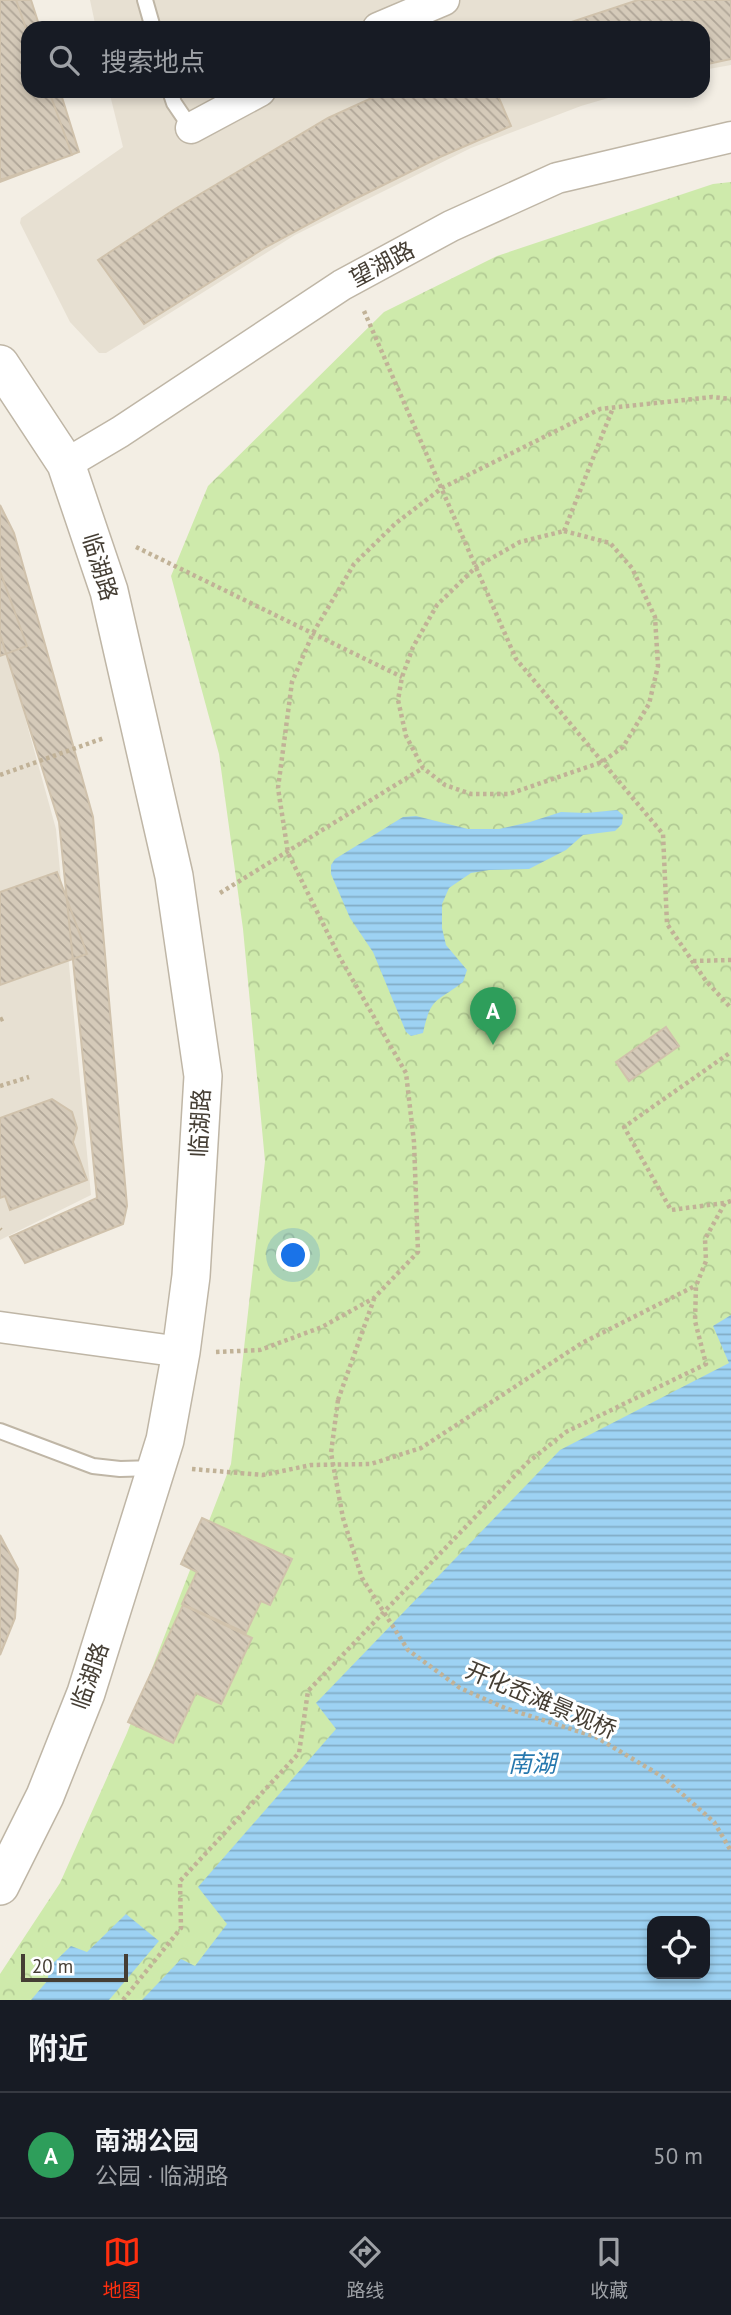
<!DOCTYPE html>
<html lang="zh">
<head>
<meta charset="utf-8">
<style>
  :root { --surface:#171b24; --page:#20242c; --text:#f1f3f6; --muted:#9ea1a6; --line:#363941; --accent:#ff2f0f }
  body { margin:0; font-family:"PT Sans","Noto Sans SC",sans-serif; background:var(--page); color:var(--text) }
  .controls { position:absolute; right:21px; bottom:21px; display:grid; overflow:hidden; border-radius:14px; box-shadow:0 4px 10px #0003 }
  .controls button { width:63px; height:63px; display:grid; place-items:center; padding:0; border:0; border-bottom:2px solid var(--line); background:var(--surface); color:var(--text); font:35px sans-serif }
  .scale { position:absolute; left:21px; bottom:18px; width:107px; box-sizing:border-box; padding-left:7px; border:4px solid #453e34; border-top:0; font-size:19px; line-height:24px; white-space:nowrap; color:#453e34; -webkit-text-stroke:5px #fff; paint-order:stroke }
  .you { position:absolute; left:294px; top:1256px; width:24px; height:24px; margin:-18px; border:5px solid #fff; border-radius:50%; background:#1a73e8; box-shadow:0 0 0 10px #1a73e833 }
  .badge { display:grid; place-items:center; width:46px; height:46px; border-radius:50%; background:var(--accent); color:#fff; font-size:23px; font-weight:700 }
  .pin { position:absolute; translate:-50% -58px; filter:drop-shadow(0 2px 4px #0008) }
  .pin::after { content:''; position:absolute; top:37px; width:24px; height:21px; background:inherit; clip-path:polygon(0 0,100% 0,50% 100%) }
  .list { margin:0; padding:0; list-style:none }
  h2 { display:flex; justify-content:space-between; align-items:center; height:91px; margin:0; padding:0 28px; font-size:30px }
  h2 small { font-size:23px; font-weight:400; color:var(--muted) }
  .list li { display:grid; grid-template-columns:46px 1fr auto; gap:21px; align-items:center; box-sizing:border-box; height:126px; padding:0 28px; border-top:2px solid var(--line) }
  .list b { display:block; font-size:26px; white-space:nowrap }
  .list p { margin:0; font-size:23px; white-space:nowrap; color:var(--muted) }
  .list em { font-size:23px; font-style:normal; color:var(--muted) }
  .icon { flex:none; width:38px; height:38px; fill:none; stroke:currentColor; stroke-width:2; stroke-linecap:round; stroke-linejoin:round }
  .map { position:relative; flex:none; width:731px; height:2000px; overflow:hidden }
  .search { position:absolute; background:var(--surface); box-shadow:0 4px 10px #0003; left:21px; right:21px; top:21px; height:77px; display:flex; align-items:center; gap:18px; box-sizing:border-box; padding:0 24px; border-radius:21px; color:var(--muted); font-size:26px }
  .sheet { height:217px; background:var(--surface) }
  nav { display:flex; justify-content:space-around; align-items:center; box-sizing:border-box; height:98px; border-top:2px solid var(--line); background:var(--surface); font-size:19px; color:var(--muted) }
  nav a { display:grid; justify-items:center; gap:4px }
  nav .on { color:var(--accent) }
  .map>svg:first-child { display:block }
</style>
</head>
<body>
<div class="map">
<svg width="731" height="2000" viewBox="0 0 731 2000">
  <defs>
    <pattern id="park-crowns" width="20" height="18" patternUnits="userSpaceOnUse" patternTransform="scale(1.75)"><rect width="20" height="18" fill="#ceeaab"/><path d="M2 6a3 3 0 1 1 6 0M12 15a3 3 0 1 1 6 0" fill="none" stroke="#b2ca94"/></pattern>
    <pattern id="water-rules" width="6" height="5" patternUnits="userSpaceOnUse" patternTransform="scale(1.75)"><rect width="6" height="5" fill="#9dd2f3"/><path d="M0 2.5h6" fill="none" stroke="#82acc6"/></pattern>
    <pattern id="building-back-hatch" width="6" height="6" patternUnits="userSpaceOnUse" patternTransform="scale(1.75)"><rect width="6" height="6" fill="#d5cab9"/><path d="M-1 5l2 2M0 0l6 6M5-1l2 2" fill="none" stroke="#afa597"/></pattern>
  </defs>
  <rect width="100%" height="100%" fill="#f3eee4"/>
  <!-- residential -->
  <path fill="#e7e0d2" d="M90 0H731V65L703 70V28H96Z
    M109 91H632L581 106 471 148 295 235 106 353H99L70 322 20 223 21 218 123 147Z
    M0 627 56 829 91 1195 0 1240Z"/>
  <!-- park -->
  <path fill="url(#park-crowns)" fill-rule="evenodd" d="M731 182V2000H0V1974L60 1883 127 1733 231 1464 265 1161 243 929 219 754 171 576 208 486 384 312 497 256 713 184ZM652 1921H705V1974H652Z"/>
  <!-- water -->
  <path fill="url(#water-rules)" fill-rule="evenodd" d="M617 810 623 815 622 824 615 831 583 835 566 850 529 869 489 870 471 873 449 888 442 904V928L446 945 467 970 463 982C436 1003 431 996 423 1033L411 1036 406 1032 373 952 350 918 331 874V865L335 859 403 817 416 816 468 829H499L530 822 561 812 586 813Z
    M731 1315V2000H142L181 1959 195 1966 227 1924 198 1887 336 1729 316 1703 560 1450 729 1363 713 1326ZM705 1921V1974H652V1921Z
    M126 1914 159 1941 109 2000H31L48 1980V1968L71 1946 87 1952Z"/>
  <!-- building -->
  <path fill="url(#building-back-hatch)" stroke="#d0c2ac" stroke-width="2" d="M0 0H31L40 28H28V91H60L79 152 0 182Z
    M0 0H16L28 34V91H49L72 155 0 180Z
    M638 0H731V59L703 65V28H560L559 26Z
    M387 91H496L511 126 440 157 353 200 266 247 144 324 98 260 175 209 328 118Z
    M0 505 14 533 93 817 127 1206 123 1224 25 1263 10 1237 97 1198 59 822 0 634Z
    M0 571 27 646 0 656Z
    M57 872 87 954 0 985V892Z
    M666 1027 679 1046 629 1081 616 1062Z
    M52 1099 72 1112 77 1128 73 1142 87 1180 10 1210 5 1196 0 1198V1118Z
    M202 1518 292 1559 270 1605 261 1601 246 1633 182 1604 197 1572 181 1564Z
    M0 1535 18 1569 15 1618 0 1655Z
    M183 1605 252 1638 221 1704 196 1693 173 1743 128 1722Z"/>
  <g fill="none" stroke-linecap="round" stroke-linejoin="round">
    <defs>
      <path id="service" d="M145 0 153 28
        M170 91 174 103 191 128
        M0 1431 93 1466 120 1469 155 1468"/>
      <path id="minor" d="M378 28 444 0
        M191 128 260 91
        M66 464 120 432 342 285 451 226 557 178 731 137
        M0 1327 181 1352"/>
      <path id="tertiary" d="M0 364 66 464 109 591 174 876 203 1076 191 1276 181 1352 165 1440 86 1693 45 1796 0 1886"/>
    </defs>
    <!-- service casing -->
    <use href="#service" stroke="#bfb6a6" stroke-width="18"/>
    <!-- minor casing -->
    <use href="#minor" stroke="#bfb6a6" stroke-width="33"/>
    <!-- tertiary casing -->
    <use href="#tertiary" stroke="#bfb6a6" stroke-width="40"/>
    <!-- path -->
    <path stroke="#c1b297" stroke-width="4.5" stroke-dasharray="3.5 3.5" stroke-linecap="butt" d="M364 311 516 659 663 834 667 924 706 981 731 1008
      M564 531 610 543 632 568 655 617 658 666 649 704 623 747 602 762 509 794H471L445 785 423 768 406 736 398 700 402 677 413 647 437 605 476 567 520 542Z
      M564 531 613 408
      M136 547 402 677
      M0 775 104 738
      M220 893 423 768
      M693 961 731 960
      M0 1020 4 1018
      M0 1086 29 1077
      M724 1203 671 1210 624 1127 731 1052
      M0 1229 1 1230
      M216 1352 260 1350 322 1327 374 1298 418 1252 414 1142 406 1073 339 956 288 853 278 788 292 682 313 633 354 564 396 523 442 488 600 409 712 397 731 399
      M338 1400 374 1299
      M192 1469 263 1475 311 1465 371 1464 421 1448 582 1343 695 1286
      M123 2000 181 1928 180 1881 299 1753 308 1691 527 1463 566 1432 706 1364 695 1321 696 1286 706 1261 705 1239 725 1203 731 1201"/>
    <!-- service -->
    <use href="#service" stroke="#fff" stroke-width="14"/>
    <!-- minor -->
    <use href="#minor" stroke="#fff" stroke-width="30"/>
    <!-- tertiary -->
    <use href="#tertiary" stroke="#fff" stroke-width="37"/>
    <!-- path-bridge -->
    <path stroke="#c1b297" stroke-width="4.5" stroke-dasharray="3.5 3.5" stroke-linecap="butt" d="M338 1400 331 1453 343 1518 362 1578 408 1650 460 1688 505 1708 596 1737 663 1777 714 1822 731 1851"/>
  </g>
  <g text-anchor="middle" stroke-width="6" stroke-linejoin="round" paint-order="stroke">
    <!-- street labels -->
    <g font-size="23" fill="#453e34" stroke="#fff">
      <text transform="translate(382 264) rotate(-28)" y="8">望湖路</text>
      <text transform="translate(100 567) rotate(73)" y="8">临湖路</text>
      <text transform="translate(200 1123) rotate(-87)" y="8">临湖路</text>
      <text transform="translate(90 1676) rotate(-71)" y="8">临湖路</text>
      <text transform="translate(541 1700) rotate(23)" y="8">开化岙滩景观桥</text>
    </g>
    <!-- water labels -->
    <g font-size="24" font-style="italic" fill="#2778ae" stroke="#fff">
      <text x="532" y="1772">南湖</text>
    </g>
  </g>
</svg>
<div class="controls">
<button><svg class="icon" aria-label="locate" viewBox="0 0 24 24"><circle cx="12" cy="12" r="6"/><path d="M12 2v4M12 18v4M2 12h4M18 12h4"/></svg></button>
</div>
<div class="scale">20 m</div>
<div class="you"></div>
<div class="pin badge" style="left:493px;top:1045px;background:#2e9e5b">A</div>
<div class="search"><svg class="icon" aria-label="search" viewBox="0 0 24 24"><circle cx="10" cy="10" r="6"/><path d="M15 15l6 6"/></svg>搜索地点</div>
</div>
<section class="sheet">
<h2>附近<small></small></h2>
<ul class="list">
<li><span class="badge" style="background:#2e9e5b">A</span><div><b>南湖公园</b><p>公园 · 临湖路</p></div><em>50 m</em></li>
</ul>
</section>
<nav>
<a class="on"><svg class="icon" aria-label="map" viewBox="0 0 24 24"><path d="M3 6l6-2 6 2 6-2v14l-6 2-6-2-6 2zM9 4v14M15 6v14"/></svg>地图</a>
<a><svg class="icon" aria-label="directions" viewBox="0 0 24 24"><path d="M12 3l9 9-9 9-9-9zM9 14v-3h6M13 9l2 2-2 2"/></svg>路线</a>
<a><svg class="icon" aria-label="saved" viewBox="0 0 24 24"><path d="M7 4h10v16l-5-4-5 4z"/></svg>收藏</a>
</nav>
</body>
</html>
